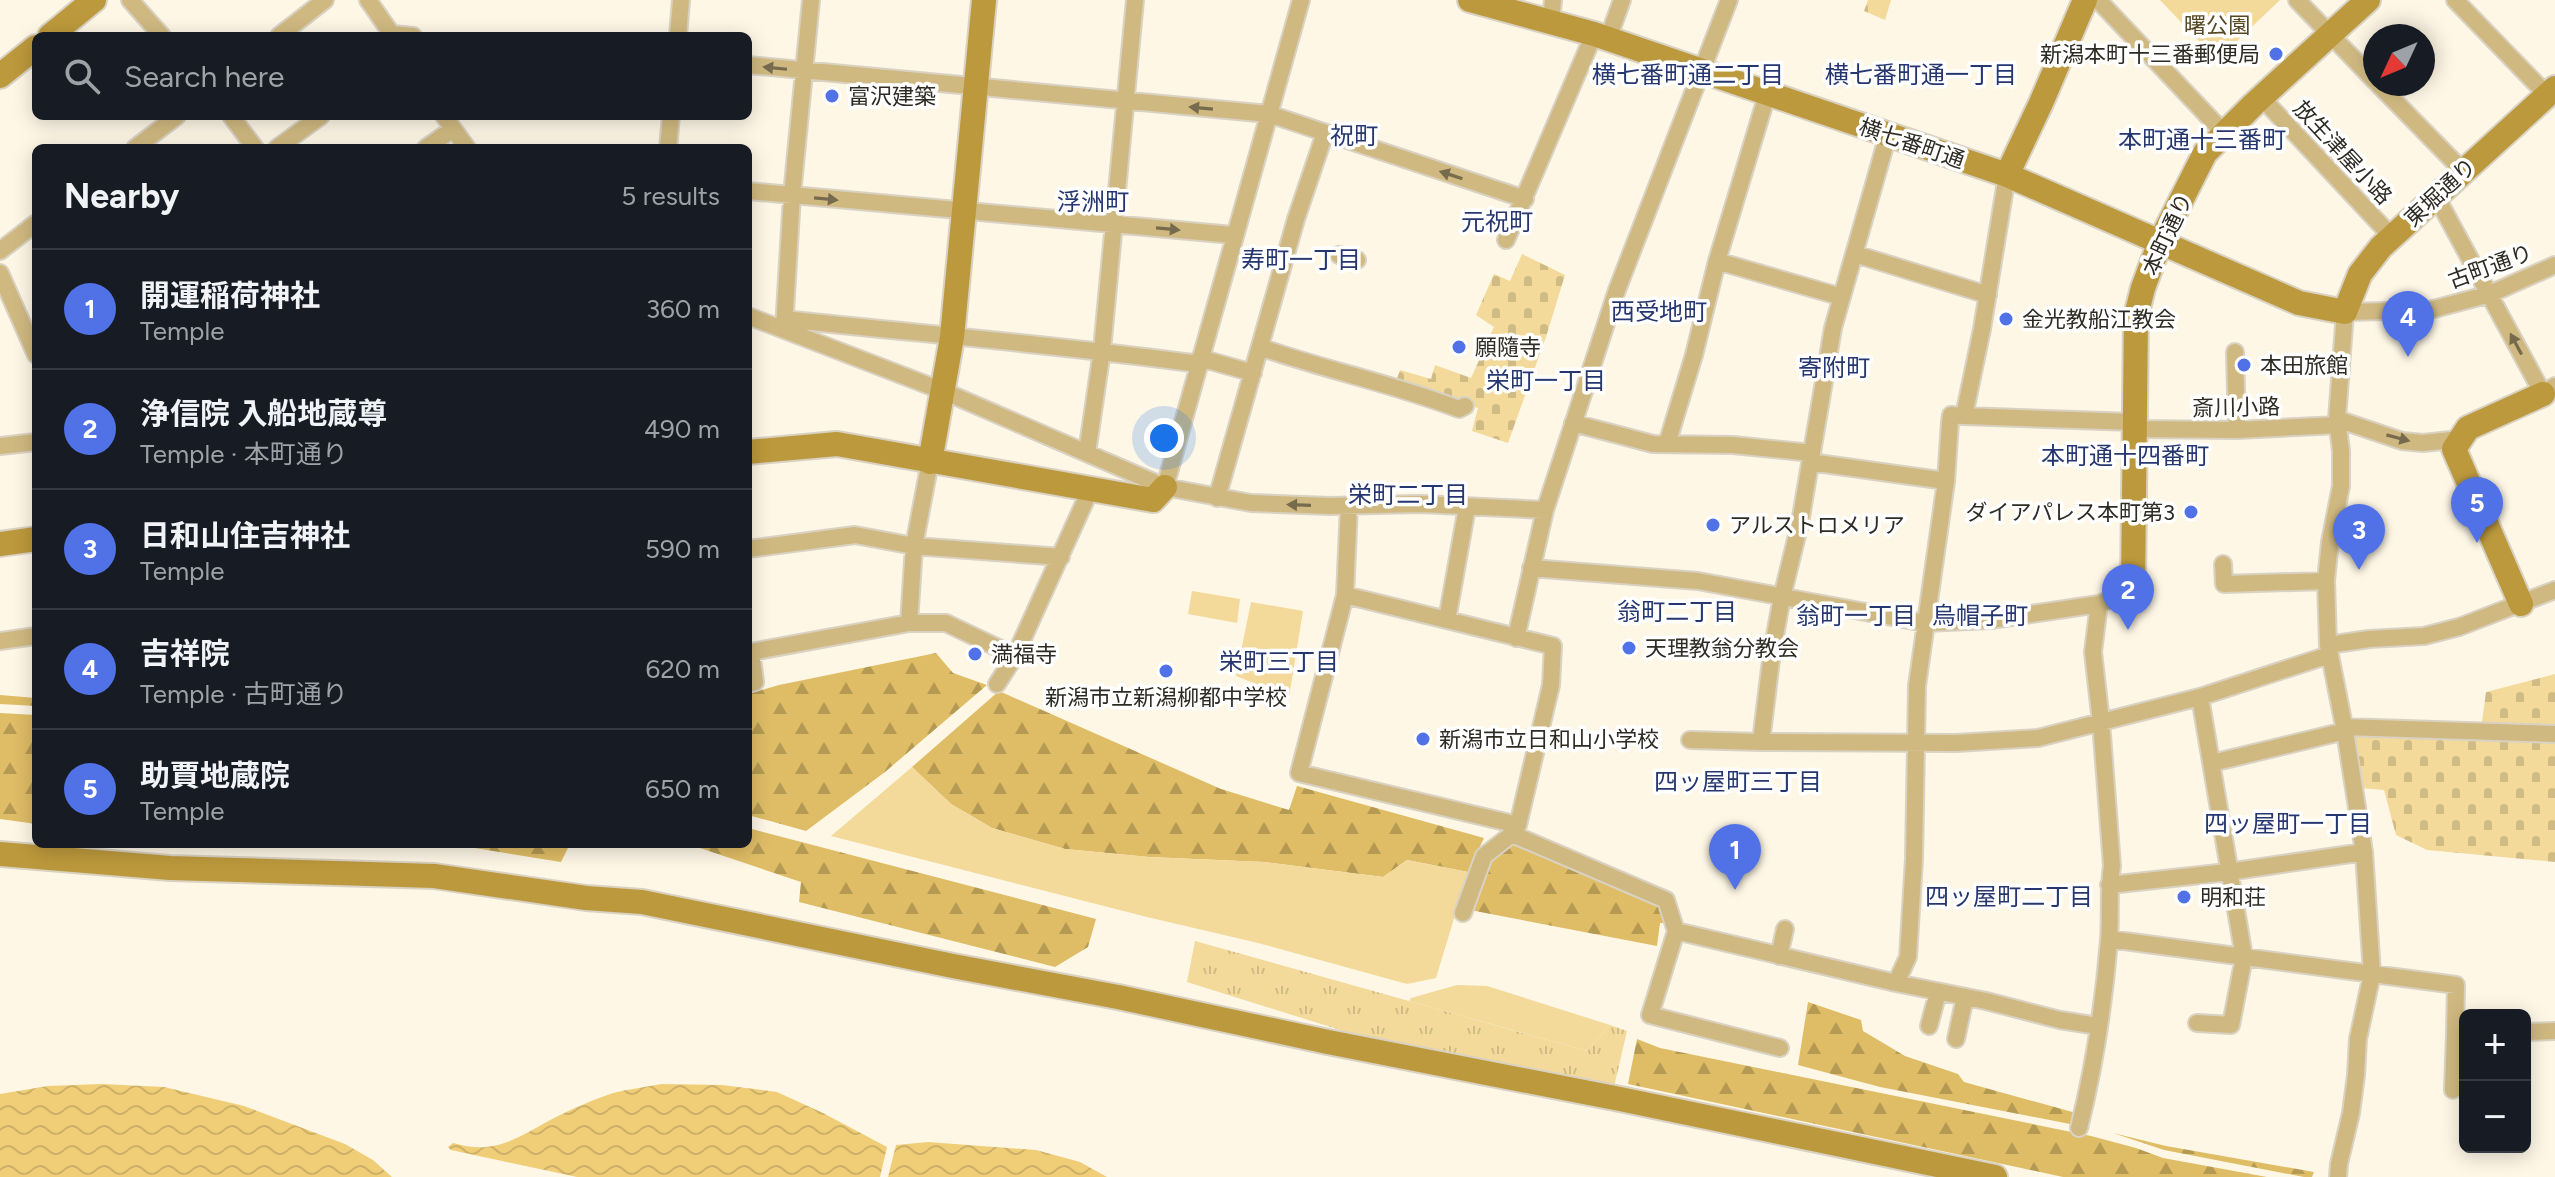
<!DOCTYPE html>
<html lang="en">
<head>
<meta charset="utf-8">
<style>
  :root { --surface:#171b24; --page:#20242c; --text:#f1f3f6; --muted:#9ea1a6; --line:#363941; --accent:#5172e7 }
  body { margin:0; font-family:Figtree,"Noto Sans JP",sans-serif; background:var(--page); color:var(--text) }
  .controls { position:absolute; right:24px; bottom:24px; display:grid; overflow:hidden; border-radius:12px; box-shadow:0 4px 20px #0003 }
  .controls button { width:72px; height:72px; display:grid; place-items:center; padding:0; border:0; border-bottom:2px solid var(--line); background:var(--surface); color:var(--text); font:40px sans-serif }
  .compass { position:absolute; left:2363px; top:24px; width:72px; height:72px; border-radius:50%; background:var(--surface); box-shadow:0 4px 20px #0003; rotate:226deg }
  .you { position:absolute; left:1164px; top:438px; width:28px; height:28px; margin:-20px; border:6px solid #fff; border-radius:50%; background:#1a73e8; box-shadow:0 0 0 12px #1a73e833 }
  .badge { display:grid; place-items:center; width:52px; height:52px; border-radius:50%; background:var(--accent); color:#fff; font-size:26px; font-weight:700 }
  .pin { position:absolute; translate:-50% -66px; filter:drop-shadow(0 2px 4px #0008) }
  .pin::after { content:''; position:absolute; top:42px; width:28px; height:24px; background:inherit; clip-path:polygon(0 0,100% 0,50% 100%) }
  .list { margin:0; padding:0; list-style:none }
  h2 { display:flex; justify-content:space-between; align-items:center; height:104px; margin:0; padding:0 32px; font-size:34px }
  h2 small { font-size:26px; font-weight:400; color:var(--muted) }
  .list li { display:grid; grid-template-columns:52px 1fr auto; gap:24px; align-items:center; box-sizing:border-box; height:120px; padding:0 32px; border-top:2px solid var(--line) }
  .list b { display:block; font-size:30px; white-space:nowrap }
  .list p { margin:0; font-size:26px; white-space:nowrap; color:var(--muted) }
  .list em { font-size:26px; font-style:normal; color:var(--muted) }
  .icon { flex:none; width:44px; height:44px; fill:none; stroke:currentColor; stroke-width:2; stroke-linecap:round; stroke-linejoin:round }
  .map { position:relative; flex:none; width:2555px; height:1177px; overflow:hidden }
  .search { position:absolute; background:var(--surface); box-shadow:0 4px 20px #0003; left:32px; top:32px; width:720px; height:88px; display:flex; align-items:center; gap:20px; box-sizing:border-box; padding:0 28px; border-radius:12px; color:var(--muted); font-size:30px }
  .panel { position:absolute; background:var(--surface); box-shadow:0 4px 20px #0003; left:32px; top:144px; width:720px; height:704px; border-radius:12px }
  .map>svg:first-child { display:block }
</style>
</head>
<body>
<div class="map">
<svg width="2555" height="1177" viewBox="0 0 2555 1177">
  <defs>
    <pattern id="grass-tufts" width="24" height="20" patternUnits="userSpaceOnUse" patternTransform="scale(2)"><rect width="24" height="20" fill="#f3da9b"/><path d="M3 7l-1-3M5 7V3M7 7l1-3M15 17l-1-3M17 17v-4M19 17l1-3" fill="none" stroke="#d1bb85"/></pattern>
    <pattern id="forest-firs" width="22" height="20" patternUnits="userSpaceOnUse" patternTransform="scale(2)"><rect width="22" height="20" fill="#dfbd66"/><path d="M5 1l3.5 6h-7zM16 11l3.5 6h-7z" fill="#b59a54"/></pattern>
    <pattern id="cemetery-stones" width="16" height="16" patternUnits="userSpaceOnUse" patternTransform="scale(2)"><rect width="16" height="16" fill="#f3da9b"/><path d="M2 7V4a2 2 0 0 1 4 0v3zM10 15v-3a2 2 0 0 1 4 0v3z" fill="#d1bb85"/></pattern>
    <pattern id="water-waves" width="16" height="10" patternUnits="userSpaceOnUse" patternTransform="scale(2)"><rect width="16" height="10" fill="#f0ce77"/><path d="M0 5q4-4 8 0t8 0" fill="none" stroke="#ceb167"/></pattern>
  </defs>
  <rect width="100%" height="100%" fill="#fef7e6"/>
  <!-- grass -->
  <path fill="url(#grass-tufts)" d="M1195 941 1587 1051 1610 1025 1627 1031 1614 1087 1353 1034 1187 982Z"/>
  <!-- forest -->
  <path fill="url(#forest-firs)" d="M936 653 953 673 987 685 885 772 806 831 748 815V694L779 685Z
    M999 691 1221 789 1289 810 1297 786 1484 838 1468 872 1407 860 1383 877 1264 862 1149 857 1065 849 992 828 951 804 912 767Z
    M0 695 36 698V706L0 704Z
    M0 713 36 715V824L0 819Z
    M748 828 1096 919 1088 947 1055 967 799 902 801 882 688 844H748Z
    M1513 842 1659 903 1668 923H1660L1657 946 1470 910 1488 859Z
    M450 844H570L561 862Z
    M1808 1002 1861 1020 1863 1031 1905 1056 1958 1074 1964 1082 2076 1113 2075 1125 1880 1087 1798 1065Z
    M1637 1039 1660 1048 2091 1136 2136 1148 2163 1158 2267 1177H2063L1628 1084Z
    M2113 1133 2166 1146 2314 1172 2312 1177H2304L2164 1150Z"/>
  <!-- cemetery -->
  <path fill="url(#cemetery-stones)" d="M1868 0H1891L1885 20 1864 11Z
    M1522 254 1565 275 1546 337 1508 443 1472 431 1478 408 1395 384 1400 370 1431 379 1435 365 1471 378 1494 327 1476 315 1494 274 1510 281Z
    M2555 674V729H2481L2486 692Z
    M2347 731 2555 741V862L2427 850 2396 835 2384 790 2360 788Z"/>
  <!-- green -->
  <path fill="#f3da9b" d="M2160 0H2280L2217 60Z
    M1192 591 1240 599 1237 623 1188 614Z
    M1251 602 1303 611 1289 697 1236 676Z
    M912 767 951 804 992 828 1065 849 1149 857 1264 862 1383 877 1407 860 1468 872 1436 978 1407 984 1258 943 1147 917 831 836Z
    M1457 985 1487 986 1610 1025 1587 1051 1409 1001 1411 998Z"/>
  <!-- water -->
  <path fill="url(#water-waves)" d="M102 1084 164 1087 244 1106 345 1144 373 1160 392 1177H0V1094L48 1086Z
    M662 1084 722 1085 777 1092 823 1113 887 1147 880 1177H577L451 1150 448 1147 453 1143C497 1156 519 1136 556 1117 574 1108 595 1099 613 1093 629 1089 646 1087 662 1084Z
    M928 1142 1036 1150 1080 1162 1107 1177H888L896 1145Z"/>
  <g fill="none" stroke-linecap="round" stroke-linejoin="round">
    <defs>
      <path id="street" d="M130 0 162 36
        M368 0 393 36
        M2297 0 2375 81
        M2455 0 2547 95
        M2099 1 2224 133
        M1551 21 1553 0
        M392 34 413 36
        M279 36 325 0
        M678 36 681 0
        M1608 39 1622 0
        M748 65 1269 114 1525 199
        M2378 84 2463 171
        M2262 98 2392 237
        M231 116 255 148
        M444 116 467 148
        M1888 135 1833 328 1800 523 1782 597 1772 652 1761 742 1956 743 2038 738 2200 697 2329 655
        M135 148 177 116
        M277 148 321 116
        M426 148 453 129
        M668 148 671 116
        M748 191 1233 235
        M2436 196 2543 394 2555 386
        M1506 240 1594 34
        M0 251 36 223
        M1855 254 1988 295
        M1339 255 1357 260
        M1717 261 1842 297
        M0 273 36 355
        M748 316 943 391 1165 487 1251 503 1330 506 1421 504 1545 510
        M784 319C923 334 1061 345 1199 364
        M784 328 792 195 811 0
        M1260 347C1325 370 1394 384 1459 409L1465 406
        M2235 352 2237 430
        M1200 358 1253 373
        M1964 416 2133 422
        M2337 419 2402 441 2423 443 2460 439
        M1573 423 1653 444 1733 445 1812 453
        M2133 429 2237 430 2339 425
        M1667 444 1694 355 1717 261 1767 95
        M0 446 36 442
        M1087 453 1102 350 1135 0
        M1810 462 1946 481
        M1165 487 1301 0
        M1217 498 1296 219 1325 133
        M1349 506 1345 595 1299 773 1518 825
        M748 549 855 535 914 546 1061 557
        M2223 564 2224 584 2326 581
        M1531 568 1698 581 1925 623 1990 620 2099 604
        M1345 595 1553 646 1551 685 1518 825 1512 834 1484 856 1463 913
        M1447 620 1467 507
        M909 623 914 546 930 462
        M1516 638 1545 510 1617 290 1729 0
        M0 641 36 636
        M2328 645 2369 639 2424 636 2459 627 2555 590
        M748 684 755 682 751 652 909 623H946L1015 656
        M997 684 1015 656 1091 488
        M2344 727 2555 734
        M1690 740 1761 742
        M2212 763 2345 731
        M1512 834 1666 900 1676 931 1650 1015 1780 1048
        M2109 885 2228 872 2364 852
        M1676 931 1896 983 1986 1001 2060 1020 2098 1026
        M2109 939 2456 985 2455 1036
        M1779 956 1785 929
        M1896 983 1908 957 1914 859 1917 686 1946 481 1950 422 1951 415 1964 416 1982 329 2007 175
        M2197 1023 2231 1025 2244 957 2200 697
        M1929 1026 1938 992
        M2525 1032 2555 1031
        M1956 1039 1965 997
        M2453 1090 2455 1036 2463 1035
        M2079 1128C2094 1068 2104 1002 2109 940 2111 915 2108 891 2112 866L2101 722 2093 652 2099 604 2133 590
        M2338 1177 2339 1164 2351 1113 2356 1075 2358 1039 2372 974 2364 852 2345 731 2328 645 2326 581 2330 542 2341 486V451L2337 419 2345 312 2430 310 2490 294 2555 265"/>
      <path id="secondary" d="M1470 0 1594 34 2007 175 2299 303 2345 312 2360 274 2381 247 2555 88
        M50 36 94 0
        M0 76 36 47
        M2007 175 2041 103 2085 0
        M748 452 837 444 1153 500 1165 487
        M930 462 952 337 984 0
        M0 544 36 539
        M2133 590 2136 316 2143 288 2160 242 2205 153 2254 104 2368 0
        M2521 604 2454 449 2468 428 2543 394
        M0 854 170 868 434 876 586 898 642 902 953 966 1118 997 1328 1042 1620 1099 1995 1177"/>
    </defs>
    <!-- street casing -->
    <use href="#street" stroke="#d9d2c3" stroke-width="20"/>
    <!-- secondary casing -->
    <use href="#secondary" stroke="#d9d2c3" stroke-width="28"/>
    <!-- street -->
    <use href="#street" stroke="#d0b981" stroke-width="16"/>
    <!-- secondary -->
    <use href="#secondary" stroke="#bc993c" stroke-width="24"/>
  </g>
  <!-- one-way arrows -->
  <defs><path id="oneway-solid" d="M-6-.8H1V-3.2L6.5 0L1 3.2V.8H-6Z" transform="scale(2)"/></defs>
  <g fill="#776b4e">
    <use href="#oneway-solid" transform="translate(775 68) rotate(-174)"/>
    <use href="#oneway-solid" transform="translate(1201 108) rotate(-175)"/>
    <use href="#oneway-solid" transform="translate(1451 175) rotate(-162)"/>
    <use href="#oneway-solid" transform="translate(826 199) rotate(5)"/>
    <use href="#oneway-solid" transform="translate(1168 229) rotate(5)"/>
    <use href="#oneway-solid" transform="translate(2516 344) rotate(-118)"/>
    <use href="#oneway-solid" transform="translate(2398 438) rotate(15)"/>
    <use href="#oneway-solid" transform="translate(1299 505) rotate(-178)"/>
  </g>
  <!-- markers -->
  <g fill="#5172e7" stroke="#fff" stroke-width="3">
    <circle cx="2276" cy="54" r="8"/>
    <circle cx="832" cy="96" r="8"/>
    <circle cx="2006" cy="319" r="8"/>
    <circle cx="1459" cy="347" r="8"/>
    <circle cx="2244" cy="365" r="8"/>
    <circle cx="2191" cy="512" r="8"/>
    <circle cx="1713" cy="525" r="8"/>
    <circle cx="1629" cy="648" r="8"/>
    <circle cx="975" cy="654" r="8"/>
    <circle cx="1166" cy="671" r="8"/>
    <circle cx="1423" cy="739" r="8"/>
    <circle cx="2184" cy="897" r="8"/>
  </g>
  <g text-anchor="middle" stroke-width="7" stroke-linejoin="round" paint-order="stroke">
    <!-- park labels -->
    <g font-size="22" fill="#564823" stroke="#fff">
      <text x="2217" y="33">曙公園</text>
    </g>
    <!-- poi labels -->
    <g font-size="22" fill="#2e2b25" stroke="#fff" text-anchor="start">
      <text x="2260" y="62" text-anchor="end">新潟本町十三番郵便局</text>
      <text x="848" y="104">富沢建築</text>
      <text x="2022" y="327">金光教船江教会</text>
      <text x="1475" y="355">願隨寺</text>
      <text x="2260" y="373">本田旅館</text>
      <text x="2175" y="520" text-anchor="end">ダイアパレス本町第3</text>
      <text x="1729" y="533">アルストロメリア</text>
      <text x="1645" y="656">天理教翁分教会</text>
      <text x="991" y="662">満福寺</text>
      <text x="1166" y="705" text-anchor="middle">新潟市立新潟柳都中学校</text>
      <text x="1439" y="747">新潟市立日和山小学校</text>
      <text x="2200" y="905">明和荘</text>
    </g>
    <!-- street labels -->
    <g font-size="22" fill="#2e2b25" stroke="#fff">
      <text transform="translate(1912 143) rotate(19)" y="8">横七番町通</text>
      <text transform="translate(2343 152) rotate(47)" y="8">放生津屋小路</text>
      <text transform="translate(2440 192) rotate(-43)" y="8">東堀通り</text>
      <text transform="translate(2167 234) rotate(-65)" y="8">本町通り</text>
      <text transform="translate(2490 266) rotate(-20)" y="8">古町通り</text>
      <text transform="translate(2236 407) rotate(-1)" y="8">斎川小路</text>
    </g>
    <!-- neighbourhood labels -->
    <g font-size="24" fill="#263770" stroke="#fff">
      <text x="1688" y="83">横七番町通二丁目</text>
      <text x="1921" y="83">横七番町通一丁目</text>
      <text x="1354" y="144">祝町</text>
      <text x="2202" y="148">本町通十三番町</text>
      <text x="1093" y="210">浮洲町</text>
      <text x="1497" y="230">元祝町</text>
      <text x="1301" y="268">寿町一丁目</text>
      <text x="1659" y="320">西受地町</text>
      <text x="1834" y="376">寄附町</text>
      <text x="1546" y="389">栄町一丁目</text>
      <text x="2125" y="464">本町通十四番町</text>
      <text x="1408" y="503">栄町二丁目</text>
      <text x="1677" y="620">翁町二丁目</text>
      <text x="1856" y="624">翁町一丁目</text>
      <text x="1980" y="624">烏帽子町</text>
      <text x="1279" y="670">栄町三丁目</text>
      <text x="1738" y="790">四ッ屋町三丁目</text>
      <text x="2288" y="832">四ッ屋町一丁目</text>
      <text x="2009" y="905">四ッ屋町二丁目</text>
    </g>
  </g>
</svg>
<div class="controls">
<button>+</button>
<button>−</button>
</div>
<svg class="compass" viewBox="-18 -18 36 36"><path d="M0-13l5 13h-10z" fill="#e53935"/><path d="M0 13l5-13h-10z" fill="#9ea1a6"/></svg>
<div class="you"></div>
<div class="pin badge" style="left:1735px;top:890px">1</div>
<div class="pin badge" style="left:2128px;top:630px">2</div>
<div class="pin badge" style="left:2359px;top:570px">3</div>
<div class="pin badge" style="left:2408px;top:357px">4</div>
<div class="pin badge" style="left:2477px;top:543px">5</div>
<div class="search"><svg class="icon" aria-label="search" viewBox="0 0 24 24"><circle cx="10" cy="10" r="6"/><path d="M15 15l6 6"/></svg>Search here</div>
<section class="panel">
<h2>Nearby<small>5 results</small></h2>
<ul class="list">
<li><span class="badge">1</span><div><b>開運稲荷神社</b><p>Temple</p></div><em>360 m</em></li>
<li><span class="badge">2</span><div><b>浄信院 入船地蔵尊</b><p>Temple · 本町通り</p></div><em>490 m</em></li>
<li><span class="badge">3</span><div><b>日和山住吉神社</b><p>Temple</p></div><em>590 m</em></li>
<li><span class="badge">4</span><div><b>吉祥院</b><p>Temple · 古町通り</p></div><em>620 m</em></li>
<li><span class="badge">5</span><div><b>助賈地蔵院</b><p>Temple</p></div><em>650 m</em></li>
</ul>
</section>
</div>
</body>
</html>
